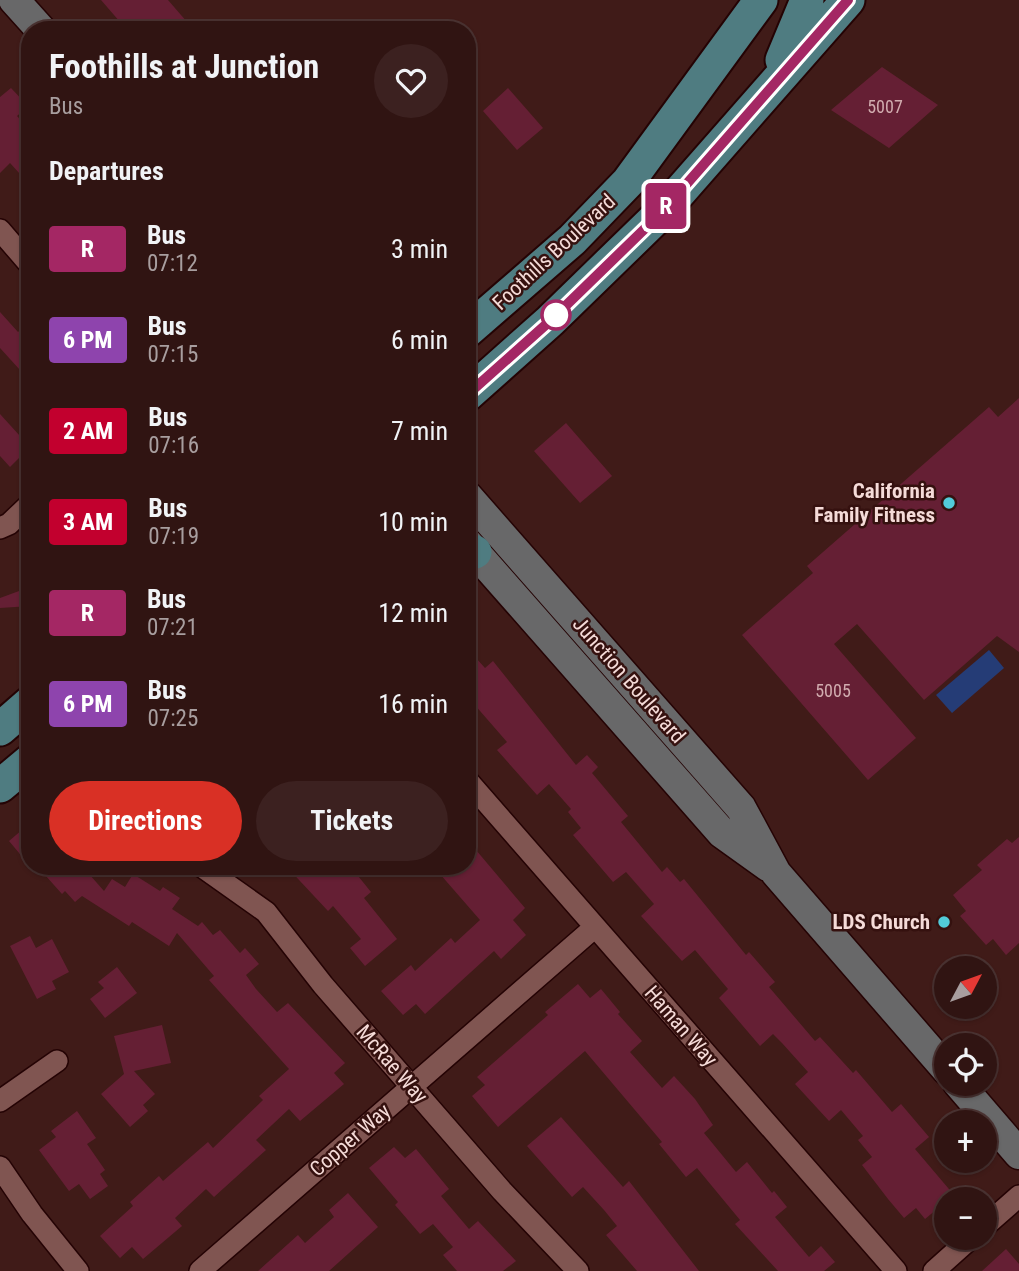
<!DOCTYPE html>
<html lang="en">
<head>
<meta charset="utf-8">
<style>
  :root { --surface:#301412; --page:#3c2120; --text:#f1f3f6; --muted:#a89e9f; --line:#4b3332; --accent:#d93025 }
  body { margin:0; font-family:"Roboto Condensed",sans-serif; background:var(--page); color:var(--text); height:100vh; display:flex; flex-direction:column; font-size:26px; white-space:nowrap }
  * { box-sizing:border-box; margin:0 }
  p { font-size:23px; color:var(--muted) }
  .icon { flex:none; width:38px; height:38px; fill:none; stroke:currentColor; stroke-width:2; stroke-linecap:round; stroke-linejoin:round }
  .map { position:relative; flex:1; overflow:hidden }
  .sheet { position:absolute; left:21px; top:21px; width:455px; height:854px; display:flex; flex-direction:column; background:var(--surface); border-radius:28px; box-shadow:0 2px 5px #0004,0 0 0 2px var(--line) }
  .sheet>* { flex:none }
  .badge { padding:0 14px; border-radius:5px; font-size:24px; line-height:46px }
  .needle { width:46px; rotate:49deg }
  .tools { position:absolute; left:934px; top:956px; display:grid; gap:14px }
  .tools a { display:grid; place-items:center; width:63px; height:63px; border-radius:50%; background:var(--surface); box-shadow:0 2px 5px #0004,0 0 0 2px var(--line); font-size:35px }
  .map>.badge { position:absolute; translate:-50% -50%; box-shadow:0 0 0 4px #fff }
  h2 { padding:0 28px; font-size:26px; line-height:63px }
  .round { display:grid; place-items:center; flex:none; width:74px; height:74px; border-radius:37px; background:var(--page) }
  .head { display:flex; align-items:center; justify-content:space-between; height:119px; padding:0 28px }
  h1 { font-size:33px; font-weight:700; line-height:52px }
  .action { display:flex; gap:14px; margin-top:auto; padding:14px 28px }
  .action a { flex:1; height:80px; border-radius:42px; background:var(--accent); color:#fff; font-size:28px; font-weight:700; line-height:80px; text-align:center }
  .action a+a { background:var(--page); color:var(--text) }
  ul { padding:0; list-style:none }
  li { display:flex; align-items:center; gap:21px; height:91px; padding:0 28px }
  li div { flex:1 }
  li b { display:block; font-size:26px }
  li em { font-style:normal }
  li .badge { min-width:77px; font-weight:700; text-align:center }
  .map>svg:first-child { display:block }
</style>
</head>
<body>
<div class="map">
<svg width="1019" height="1271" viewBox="0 0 1019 1271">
  <rect width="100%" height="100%" fill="#401b18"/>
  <!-- water -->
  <path fill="#253c76" d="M 989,650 L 1004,668 L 952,713 L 936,695 Z"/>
  <!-- building -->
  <path fill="#651f34" d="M 101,0 L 168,0 L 194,30 L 127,30 Z
    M 882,67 L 938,105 L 889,148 L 831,110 Z
    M 11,88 L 28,106 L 17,116 L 30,130 L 30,185 L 10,163 L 0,173 L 0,97 Z
    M 508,88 L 543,128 L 517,150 L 483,111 Z
    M 0,312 L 18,332 L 30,321 L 30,381 L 0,348 Z
    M 1019,398 L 1019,652 L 997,636 L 924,700 L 857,624 L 834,644 L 916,738 L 868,780 L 742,635 L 813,573 L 807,566 L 989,407 L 998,417 Z
    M 0,414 L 30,447 L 10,467 L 0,456 Z
    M 566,423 L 612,476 L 580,503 L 534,451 Z
    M 30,587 L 30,606 L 0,608 L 0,598 Z
    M 467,648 L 485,668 L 493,661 L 576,765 L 587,755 L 598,767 L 592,773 L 628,816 L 621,822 L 662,872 L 667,867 L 680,882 L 684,879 L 746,955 L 749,952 L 775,982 L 769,987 L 815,1041 L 820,1037 L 853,1073 L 856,1070 L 892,1112 L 901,1104 L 929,1137 L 915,1149 L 954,1195 L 925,1219 L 916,1208 L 904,1218 L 888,1199 L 862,1165 L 872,1157 L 858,1140 L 863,1136 L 841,1110 L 829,1121 L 795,1084 L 808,1072 L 782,1043 L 773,1034 L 760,1046 L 719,998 L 728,989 L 695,950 L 682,961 L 641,916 L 654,904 L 626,872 L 613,882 L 573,835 L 581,828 L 568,812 L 571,809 L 549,784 L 537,795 L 497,750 L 507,742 L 467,696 Z
    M 30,823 L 30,866 L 9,841 Z
    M 1019,837 L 1019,943 L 1006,955 L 993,939 L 986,945 L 960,916 L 966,911 L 953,895 L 982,870 L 977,865 L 1007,839 L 1012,843 Z
    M 476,850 L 525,908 L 513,920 L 526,935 L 501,959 L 494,951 L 425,1014 L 416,1004 L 403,1015 L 381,991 L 411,965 L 415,971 L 451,938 L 455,943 L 480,920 L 433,866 L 467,866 L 467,857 Z
    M 37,866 L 82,866 L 104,891 L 112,879 L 125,887 L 133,874 L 160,891 L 163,887 L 180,898 L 172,909 L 198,926 L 202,922 L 213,935 L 220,930 L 240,953 L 245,948 L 259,964 L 246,975 L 256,989 L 277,1012 L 288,1003 L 345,1063 L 334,1073 L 344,1084 L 300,1121 L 289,1109 L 256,1140 L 266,1150 L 214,1197 L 206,1189 L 175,1218 L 182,1226 L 143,1259 L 132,1247 L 120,1258 L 100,1236 L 133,1206 L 130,1202 L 159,1176 L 163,1181 L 208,1142 L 213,1148 L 263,1100 L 259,1096 L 289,1069 L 209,980 L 214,976 L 177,933 L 169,946 L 132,922 L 129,926 L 82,896 L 75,902 L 65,891 L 62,894 Z
    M 286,866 L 350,866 L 371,892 L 364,898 L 397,939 L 365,966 L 350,948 L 361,939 L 333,906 L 328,911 Z
    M 30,936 L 36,948 L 52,939 L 69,972 L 52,981 L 56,989 L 37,999 L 10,946 Z
    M 117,967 L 137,993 L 105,1018 L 90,999 L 104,988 L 98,982 Z
    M 578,984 L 590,998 L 601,989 L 620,1012 L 618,1014 L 642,1041 L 630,1052 L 662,1088 L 674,1076 L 695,1099 L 713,1125 L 704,1133 L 736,1172 L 747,1162 L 772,1193 L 774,1191 L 787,1207 L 775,1217 L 809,1257 L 821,1246 L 835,1262 L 824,1271 L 778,1271 L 735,1224 L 740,1220 L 697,1168 L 686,1177 L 659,1144 L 662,1142 L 585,1051 L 498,1127 L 472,1096 L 485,1085 L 477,1077 L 548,1015 L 545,1012 Z
    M 162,1025 L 171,1063 L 134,1071 L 155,1094 L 143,1105 L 148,1111 L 130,1127 L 101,1094 L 124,1074 L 114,1036 Z
    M 77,1111 L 96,1138 L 87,1144 L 105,1170 L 100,1174 L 108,1186 L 90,1199 L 79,1184 L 69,1191 L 39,1150 L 56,1137 L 51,1131 Z
    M 561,1117 L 623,1187 L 629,1181 L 699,1271 L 637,1271 L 606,1235 L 617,1226 L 604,1210 L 583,1187 L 572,1197 L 527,1146 Z
    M 394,1147 L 405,1158 L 416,1149 L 449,1189 L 441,1196 L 469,1229 L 478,1221 L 516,1261 L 503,1271 L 457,1271 L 443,1255 L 453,1247 L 433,1224 L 420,1234 L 395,1205 L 398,1202 L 369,1168 Z
    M 348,1193 L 378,1227 L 329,1271 L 258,1271 L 298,1235 L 305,1243 L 334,1217 L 329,1210 Z
    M 1006,1249 L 1019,1264 L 1019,1271 L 982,1271 Z"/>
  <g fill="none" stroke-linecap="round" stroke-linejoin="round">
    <defs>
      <path id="minor" d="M 0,230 L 30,265
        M 0,528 L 9,524 L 30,504
        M 467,780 L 896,1271
        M 201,866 L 266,912 L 323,985 L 502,1191 L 578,1271
        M 0,1101 L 57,1061
        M 0,1167 L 32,1214 L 78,1271
        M 985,1226 L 1019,1196
        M 200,1271 L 595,927
        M 934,1271 L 972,1237"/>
      <path id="secondary" d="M 14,0 L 41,30
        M 467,496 L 741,808 L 776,873 L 947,1070
        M 467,543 L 722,833 L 768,866
        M 958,1083 L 1019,1154"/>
      <path id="primary" d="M 782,60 L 807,0
        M 467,331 L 572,240 L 628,182 L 761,0
        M 467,395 L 550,321 L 662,212 L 848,0
        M 467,548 L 475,552
        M 0,729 L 30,703
        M 0,786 L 30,761"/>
    </defs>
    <!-- minor casing -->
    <use href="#minor" stroke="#240304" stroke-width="24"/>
    <!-- secondary casing -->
    <use href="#secondary" stroke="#240304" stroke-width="33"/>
    <!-- primary casing -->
    <use href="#primary" stroke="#240304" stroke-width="37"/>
    <!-- minor -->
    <use href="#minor" stroke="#805551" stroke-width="21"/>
    <!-- secondary -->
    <use href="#secondary" stroke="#686869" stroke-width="30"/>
    <!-- primary -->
    <use href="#primary" stroke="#4f7c81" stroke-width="33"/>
  </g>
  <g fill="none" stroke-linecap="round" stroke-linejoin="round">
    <defs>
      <path id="line" d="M 467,395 L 550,321 L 662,212 L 848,0"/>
    </defs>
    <!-- line casing -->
    <use href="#line" stroke="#fff" stroke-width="16"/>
    <!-- line -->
    <use href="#line" stroke="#a42764" stroke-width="10"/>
  </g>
  <!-- markers -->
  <circle fill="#fff" stroke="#a42764" stroke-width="3.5" cx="556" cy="315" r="14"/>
  <g fill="#52cbd9" stroke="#35110f" stroke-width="2.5">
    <circle cx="949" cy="503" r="7"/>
    <circle cx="944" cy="922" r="7"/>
  </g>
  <g text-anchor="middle" stroke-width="5" stroke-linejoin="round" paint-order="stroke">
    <!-- number labels -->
    <g font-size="18" fill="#d1acaf">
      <text x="885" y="113">5007</text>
      <text x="833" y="697">5005</text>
    </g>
    <!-- street labels -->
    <g font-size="21" fill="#f5dbd8" stroke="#35110f">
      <text transform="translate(554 252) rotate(-43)" y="7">Foothills Boulevard</text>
      <text transform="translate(629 680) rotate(49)" y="7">Junction Boulevard</text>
      <text transform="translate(681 1026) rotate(49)" y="7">Haman Way</text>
      <text transform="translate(392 1064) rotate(49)" y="7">McRae Way</text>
      <text transform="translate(350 1140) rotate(-41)" y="7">Copper Way</text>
    </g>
    <!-- poi labels -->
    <g font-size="21" font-weight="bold" fill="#f5dbd8" stroke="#35110f" text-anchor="end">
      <text x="935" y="498">California<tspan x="935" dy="24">Family Fitness</tspan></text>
      <text x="930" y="929">LDS Church</text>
    </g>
  </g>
</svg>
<div class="tools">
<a><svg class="needle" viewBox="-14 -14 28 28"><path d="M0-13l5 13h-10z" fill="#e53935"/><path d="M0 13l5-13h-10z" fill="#a89e9f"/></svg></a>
<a><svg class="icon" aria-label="locate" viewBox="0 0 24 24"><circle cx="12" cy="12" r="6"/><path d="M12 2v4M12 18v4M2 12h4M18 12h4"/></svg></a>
<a>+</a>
<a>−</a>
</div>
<b class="badge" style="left:666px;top:206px;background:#a42764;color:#fff">R</b>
<section class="sheet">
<div class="head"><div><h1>Foothills at Junction</h1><p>Bus</p></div><a class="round"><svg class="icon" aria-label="heart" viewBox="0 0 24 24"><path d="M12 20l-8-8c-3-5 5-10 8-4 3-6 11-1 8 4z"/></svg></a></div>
<h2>Departures</h2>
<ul>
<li><span class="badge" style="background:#a42764;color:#fff">R</span><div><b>Bus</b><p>07:12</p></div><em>3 min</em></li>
<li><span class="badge" style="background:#8e44ad;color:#fff">6 PM</span><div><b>Bus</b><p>07:15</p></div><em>6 min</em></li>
<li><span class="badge" style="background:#c2002e;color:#fff">2 AM</span><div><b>Bus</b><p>07:16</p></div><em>7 min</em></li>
<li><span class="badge" style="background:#c2002e;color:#fff">3 AM</span><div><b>Bus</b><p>07:19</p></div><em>10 min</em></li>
<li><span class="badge" style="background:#a42764;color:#fff">R</span><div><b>Bus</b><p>07:21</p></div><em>12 min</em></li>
<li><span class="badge" style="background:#8e44ad;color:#fff">6 PM</span><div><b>Bus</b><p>07:25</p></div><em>16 min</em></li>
</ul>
<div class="action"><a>Directions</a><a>Tickets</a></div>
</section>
</div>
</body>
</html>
